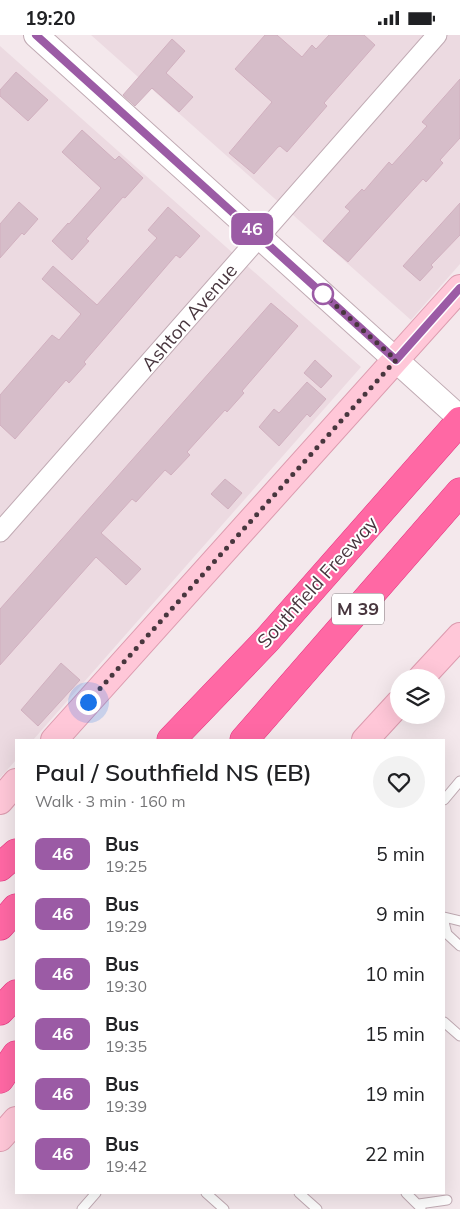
<!DOCTYPE html>
<html lang="en">
<head>
<meta charset="utf-8">
<style>
  :root { --surface:#fff; --page:#f2f2f2; --text:#202124; --muted:#757577 }
  body { margin:0; font-family:Mulish,sans-serif; background:var(--page); color:var(--text); height:100vh; display:flex; flex-direction:column; font-size:19px; white-space:nowrap }
  * { box-sizing:border-box; margin:0 }
  p { font-size:16px; color:var(--muted) }
  .icon { flex:none; width:28px; height:28px; fill:none; stroke:currentColor; stroke-width:2; stroke-linecap:round; stroke-linejoin:round }
  .map { position:relative; flex:1; overflow:hidden }
  .sheet { position:absolute; left:15px; top:704px; width:430px; height:455px; display:flex; flex-direction:column; background:var(--surface); border-radius:0px; box-shadow:0 5px 20px #0002 }
  .sheet>* { flex:none }
  .badge { padding:0 10px; border-radius:8px; font-size:18px; line-height:32px }
  .buttons { position:absolute; left:390px; top:634px; display:grid; gap:10px }
  .buttons a { display:grid; place-items:center; width:55px; height:55px; border-radius:50%; background:var(--surface); box-shadow:0 5px 20px #0002; font-size:25px }
  .you { position:absolute; width:25px; height:25px; margin:-12px; border:4px solid #fff; border-radius:50%; background:#1a73e8; box-shadow:0 0 0 8px #1a73e833 }
  .map>.badge { position:absolute; translate:-50% -50%; box-shadow:0 0 0 2px #fff }
  .round { display:grid; place-items:center; flex:none; width:52px; height:52px; border-radius:26px; background:var(--page) }
  .headline { display:flex; align-items:center; justify-content:space-between; height:85px; padding:0 20px }
  h1 { font-size:24px; font-weight:600; line-height:38px }
  ul { padding:0; list-style:none }
  li { display:flex; align-items:center; gap:15px; height:60px; padding:0 20px }
  li div { flex:1 }
  li b { display:block; font-size:19px }
  li em { font-style:normal }
  li .badge { min-width:55px; font-weight:700; text-align:center }
  .status { display:flex; justify-content:space-between; align-items:center; height:35px; padding:0 25px; background:var(--surface); direction:ltr }
  .status svg { height:14px; fill:currentColor }
  .map>svg:first-child { display:block }
</style>
</head>
<body>
<div class="status"><b>19:20</b><svg viewBox="0 0 49 12"><path d="M0 12V9h3v3zM5 12V6h3v6zM10 12V3h3v9zM15 12V0h3v12zM26 1h20v11H26zM47 4h2v5h-2z"/></svg></div>
<div class="map">
<svg width="460" height="1174" viewBox="0 0 460 1174">
  <rect width="100%" height="100%" fill="#f4e8ec"/>
  <!-- residential -->
  <path fill="#ecdae1" d="M 91,0 L 460,0 L 460,229 L 411,285 Z
    M 0,11 L 361,332 L 33,705 L 16,705 L 16,725 L 0,743 Z"/>
  <!-- building -->
  <path fill="#d6bdc9" stroke="#d1b0bf" d="M 265,0 L 277,0 L 302,22 L 312,10 L 316,14 L 329,0 L 364,0 L 375,10 L 324,68 L 327,71 L 287,117 L 280,111 L 278,112 L 254,139 L 229,118 L 272,67 L 235,34 Z
    M 172,4 L 185,16 L 166,38 L 193,62 L 179,77 L 152,53 L 135,71 L 123,60 Z
    M 16,37 L 48,65 L 28,86 L 0,61 L 0,55 Z
    M 460,44 L 460,103 L 440,125 L 443,128 L 426,147 L 423,144 L 348,227 L 323,206 L 350,176 L 345,172 L 362,154 L 364,156 L 389,127 L 392,130 L 427,91 L 422,87 Z
    M 82,95 L 115,125 L 119,121 L 143,143 L 125,163 L 123,162 L 86,204 L 89,206 L 72,225 L 52,206 L 68,188 L 69,189 L 101,153 L 62,117 Z
    M 19,167 L 38,184 L 24,200 L 22,198 L 0,223 L 0,189 Z
    M 460,168 L 460,200 L 431,230 L 433,232 L 420,246 L 403,231 Z
    M 168,172 L 200,201 L 180,223 L 176,220 L 84,327 L 86,329 L 69,348 L 66,345 L 15,404 L 0,390 L 0,360 L 52,300 L 59,305 L 81,279 L 42,244 L 53,231 L 97,270 L 157,203 L 148,195 Z
    M 271,268 L 298,291 L 242,356 L 244,358 L 227,377 L 225,375 L 187,417 L 190,420 L 171,440 L 165,435 L 136,467 L 132,464 L 101,498 L 141,534 L 126,550 L 96,522 L 0,630 L 0,574 Z
    M 315,325 L 332,341 L 321,353 L 304,338 Z
    M 307,347 L 326,364 L 310,382 L 307,379 L 279,411 L 259,392 L 274,374 L 279,378 Z
    M 225,444 L 242,458 L 228,474 L 211,459 Z
    M 61,628 L 80,645 L 38,691 L 21,675 Z"/>
  <g fill="none" stroke-linecap="round" stroke-linejoin="round">
    <defs>
      <path id="service" d="M 444,765 L 460,746
        M 444,882 L 460,886
        M 444,887 L 447,899 L 460,911
        M 444,987 L 460,1001
        M 206,1158 L 224,1174
        M 299,1158 L 317,1174
        M 406,1158 L 421,1173
        M 419,1169 L 447,1165
        M 82,1174 L 96,1158"/>
      <path id="minor" d="M 0,497 L 437,0"/>
      <path id="tertiary" d="M 36,0 L 460,383"/>
      <path id="secondary" d="M 422,642 L 460,601
        M 54,705 L 460,253
        M 365,705 L 399,668
        M 0,766 L 16,747
        M 0,1103 L 16,1085"/>
      <path id="motorway" d="M 171,705 L 267,605 L 460,386
        M 244,705 L 460,457
        M 0,832 L 16,818
        M 0,891 L 16,873
        M 0,976 L 16,959
        M 0,1044 L 16,1020"/>
    </defs>
    <!-- service casing -->
    <use href="#service" stroke="#c0aab3" stroke-width="11"/>
    <!-- minor casing -->
    <use href="#minor" stroke="#c0aab3" stroke-width="21"/>
    <!-- tertiary casing -->
    <use href="#tertiary" stroke="#c0aab3" stroke-width="26"/>
    <!-- secondary casing -->
    <use href="#secondary" stroke="#dc9baf" stroke-width="28"/>
    <!-- motorway casing -->
    <use href="#motorway" stroke="#e2347f" stroke-width="29"/>
    <!-- service -->
    <use href="#service" stroke="#fff" stroke-width="9"/>
    <!-- minor -->
    <use href="#minor" stroke="#fff" stroke-width="19"/>
    <!-- tertiary -->
    <use href="#tertiary" stroke="#fff" stroke-width="24"/>
    <!-- secondary -->
    <use href="#secondary" stroke="#ffc7d8" stroke-width="26"/>
    <!-- motorway -->
    <use href="#motorway" stroke="#ff68a4" stroke-width="28"/>
  </g>
  <g fill="none" stroke-linecap="round" stroke-linejoin="round">
    <defs>
      <path id="line" d="M 36,0 L 396,325 L 460,253"/>
    </defs>
    <!-- line casing -->
    <use href="#line" stroke="#fff" stroke-width="11"/>
    <!-- line -->
    <use href="#line" stroke="#9b5ba5" stroke-width="8"/>
    <!-- walk -->
    <path stroke="#48363e" stroke-width="5" stroke-dasharray="0 9" d="M 88,667 L 396,325 L 323,259"/>
  </g>
  <!-- markers -->
  <circle fill="#fff" stroke="#9b5ba5" stroke-width="2.5" cx="323" cy="259" r="10"/>
  <g text-anchor="middle" stroke-width="4" stroke-linejoin="round" paint-order="stroke">
    <!-- shield labels -->
    <rect fill="#fff" stroke="#7f7278" stroke-width="1" x="332" y="558.5" width="52" height="31" rx="4"/>
    <g font-size="18" font-weight="bold" fill="#48363e">
      <text x="358" y="580">M 39</text>
    </g>
    <!-- street labels -->
    <g font-size="19" fill="#48363e" stroke="#fff">
      <text transform="translate(189 282) rotate(-49)" y="7">Ashton Avenue</text>
      <text transform="translate(317 547) rotate(-48)" y="7">Southfield Freeway</text>
    </g>
  </g>
</svg>
<div class="buttons">
<a><svg class="icon" aria-label="layers" viewBox="0 0 24 24"><path d="M12 4l9 5-9 5-9-5zM3 14l9 5 9-5"/></svg></a>
</div>
<div class="you" style="left:88px;top:667px"></div>
<b class="badge" style="left:252px;top:194px;background:#9b5ba5;color:#fff">46</b>
<section class="sheet">
<div class="headline"><div><h1>Paul / Southfield NS (EB)</h1><p>Walk · 3 min · 160 m</p></div><a class="round"><svg class="icon" aria-label="heart" viewBox="0 0 24 24"><path d="M12 20l-8-8c-3-5 5-10 8-4 3-6 11-1 8 4z"/></svg></a></div>
<ul>
<li><span class="badge" style="background:#9b5ba5;color:#fff">46</span><div><b>Bus</b><p>19:25</p></div><em>5 min</em></li>
<li><span class="badge" style="background:#9b5ba5;color:#fff">46</span><div><b>Bus</b><p>19:29</p></div><em>9 min</em></li>
<li><span class="badge" style="background:#9b5ba5;color:#fff">46</span><div><b>Bus</b><p>19:30</p></div><em>10 min</em></li>
<li><span class="badge" style="background:#9b5ba5;color:#fff">46</span><div><b>Bus</b><p>19:35</p></div><em>15 min</em></li>
<li><span class="badge" style="background:#9b5ba5;color:#fff">46</span><div><b>Bus</b><p>19:39</p></div><em>19 min</em></li>
<li><span class="badge" style="background:#9b5ba5;color:#fff">46</span><div><b>Bus</b><p>19:42</p></div><em>22 min</em></li>
</ul>
</section>
</div>
</body>
</html>
